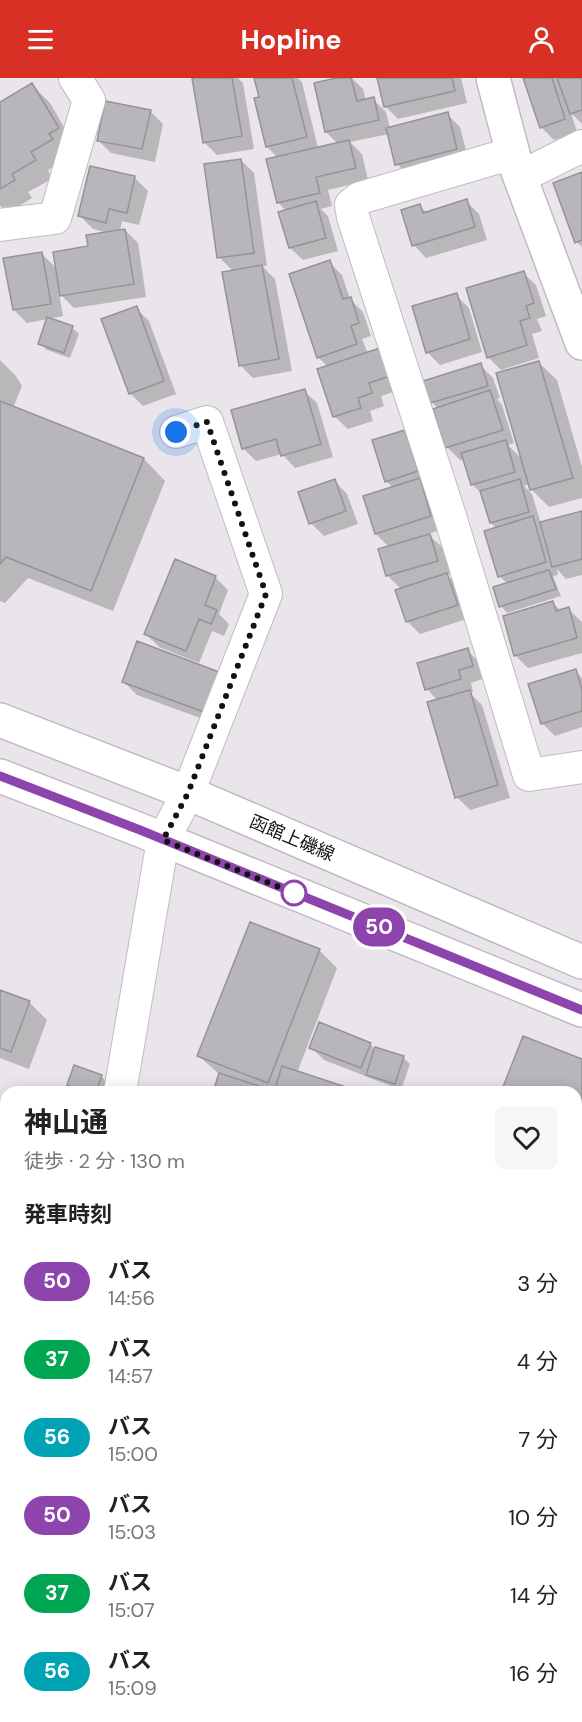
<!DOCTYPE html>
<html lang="ja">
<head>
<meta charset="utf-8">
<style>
  :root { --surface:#fff; --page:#f6f6f6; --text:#222; --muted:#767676; --accent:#d93025 }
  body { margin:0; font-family:"DM Sans","Noto Sans JP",sans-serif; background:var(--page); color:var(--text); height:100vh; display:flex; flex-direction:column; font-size:22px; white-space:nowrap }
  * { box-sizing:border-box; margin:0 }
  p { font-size:20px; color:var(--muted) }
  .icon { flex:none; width:33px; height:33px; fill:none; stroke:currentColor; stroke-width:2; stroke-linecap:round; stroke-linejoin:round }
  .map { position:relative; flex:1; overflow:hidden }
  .panel { position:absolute; left:0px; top:1008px; width:582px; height:636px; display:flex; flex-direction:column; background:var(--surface); border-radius:18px 18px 0 0; box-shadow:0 3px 15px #0003 }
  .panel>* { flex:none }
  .badge { padding:0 12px; border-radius:20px; font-size:21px; line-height:39px }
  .you { position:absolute; width:30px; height:30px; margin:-15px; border:4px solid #fff; border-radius:50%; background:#1a73e8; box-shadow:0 0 0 9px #1a73e833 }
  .map>.badge { position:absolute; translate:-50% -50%; box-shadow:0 0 0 3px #fff }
  h2 { padding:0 24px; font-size:22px; line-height:54px }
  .round { display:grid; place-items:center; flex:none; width:63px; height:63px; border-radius:9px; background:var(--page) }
  .summary { display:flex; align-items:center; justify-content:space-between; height:102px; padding:0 24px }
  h1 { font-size:28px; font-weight:700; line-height:45px }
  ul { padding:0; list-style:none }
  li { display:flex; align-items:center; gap:18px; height:78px; padding:0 24px }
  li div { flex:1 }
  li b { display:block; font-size:22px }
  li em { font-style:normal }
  li .badge { min-width:66px; font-weight:700; text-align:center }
  header { display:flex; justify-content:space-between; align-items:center; height:78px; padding:0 24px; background:var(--accent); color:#fff; font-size:27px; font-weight:700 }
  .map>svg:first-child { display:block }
</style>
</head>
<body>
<header><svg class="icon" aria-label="menu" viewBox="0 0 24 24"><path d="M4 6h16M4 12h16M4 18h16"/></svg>Hopline<svg class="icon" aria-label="person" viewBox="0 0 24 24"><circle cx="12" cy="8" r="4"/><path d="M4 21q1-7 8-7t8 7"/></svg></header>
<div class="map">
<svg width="582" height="1644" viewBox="0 0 582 1644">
  <rect width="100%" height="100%" fill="#e9e5ea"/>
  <!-- shadow -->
  <path fill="#0003" d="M 193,0 L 238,0 L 243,5 L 254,71 L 217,77 L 204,64 Z
    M 256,0 L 298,0 L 302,4 L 318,70 L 338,66 L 326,54 L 343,0 L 352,0 L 363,11 L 366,23 L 373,21 L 386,34 L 390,50 L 447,36 L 460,49 L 469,84 L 410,99 L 397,86 L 389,56 L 350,64 L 362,76 L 368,102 L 328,112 L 332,128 L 321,131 L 328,138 L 338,173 L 303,182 L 290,170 L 286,133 L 278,124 L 278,80 L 267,69 Z
    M 379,0 L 461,0 L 467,25 L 398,41 L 385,28 Z
    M 525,0 L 556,0 L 561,5 L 559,0 L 582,0 L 582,46 L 571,35 L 577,54 L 554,62 L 541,49 Z
    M 32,7 L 50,25 L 75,68 L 70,79 L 48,92 L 52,101 L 28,114 L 32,120 L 11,133 L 6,128 L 3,130 L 0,127 L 0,26 Z
    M 150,33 L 163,46 L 155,84 L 111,75 L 98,62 Z
    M 241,82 L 254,95 L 267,188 L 262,188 L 275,201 L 292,293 L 253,300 L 240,287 L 233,193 L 219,179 Z
    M 582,96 L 582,169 L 577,164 Z
    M 135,100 L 148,113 L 139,147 L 122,143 L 120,153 L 125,152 L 138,165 L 146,219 L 74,230 L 59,215 L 63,238 L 27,245 L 14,232 L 41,175 L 57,191 L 108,155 L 93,151 L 80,138 Z
    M 466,123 L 479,136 L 487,162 L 426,180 L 414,167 L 420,128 L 427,135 Z
    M 329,184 L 342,197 L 350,221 L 363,234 L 371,258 L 362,261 L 368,276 L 402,311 L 381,318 L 384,328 L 370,333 L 373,343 L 348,351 L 335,339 L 319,292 L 328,289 L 318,279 Z
    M 523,195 L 536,207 L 546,238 L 537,241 L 542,253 L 532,256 L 539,280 L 501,292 L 488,279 Z
    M 456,217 L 469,230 L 482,274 L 440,287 L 427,274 Z
    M 136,230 L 149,243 L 176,316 L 143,328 L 130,315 Z
    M 72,250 L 79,256 L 70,280 L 47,272 L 40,265 Z
    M 0,282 L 16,298 L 22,308 L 13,330 L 144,381 L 165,403 L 113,533 L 28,500 L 5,525 L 0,523 Z
    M 539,285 L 557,302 L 582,389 L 582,420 L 549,429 L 531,411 L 530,406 L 524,408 L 532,416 L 541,446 L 582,435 L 582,497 L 566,501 L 557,491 L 558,497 L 553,498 L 561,518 L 507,535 L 501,528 L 508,506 L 499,498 L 497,451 L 491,445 L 483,417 L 472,406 L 465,381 L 460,382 L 447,369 L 438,331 L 432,324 L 480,287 L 493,300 L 500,320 L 497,321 L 502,327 L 514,365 L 508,367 L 522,381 Z
    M 304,313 L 317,325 L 333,379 L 295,390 L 282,376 L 256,383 L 243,370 Z
    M 404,354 L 417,367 L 443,451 L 428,456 L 443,470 L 450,496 L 447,497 L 460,510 L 470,540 L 420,556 L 407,543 L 402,512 L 387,497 L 389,469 L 376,456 L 393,410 L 386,403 Z
    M 335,403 L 347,416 L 358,446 L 324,458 L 311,445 Z
    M 215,499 L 228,512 L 219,536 L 229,546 L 224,558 L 212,553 L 199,585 L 159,569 L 146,556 Z
    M 553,525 L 561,533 L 568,531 L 582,544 L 582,575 L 528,590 L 515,577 Z
    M 467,572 L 480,585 L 485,600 L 471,605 L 473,614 L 470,615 L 482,627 L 510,720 L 470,732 L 457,719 L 438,623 L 427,611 Z
    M 575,593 L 582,600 L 582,649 L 555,658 L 542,645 Z
    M 218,595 L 217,646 L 137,617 L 124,604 Z
    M 319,872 L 337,890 L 297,995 L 346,1010 L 350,1014 L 214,1014 L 220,997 L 199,978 Z
    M 0,913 L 29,924 L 47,942 L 29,991 L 0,980 Z
    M 370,966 L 376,972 L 404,980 L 410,986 L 401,1012 L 324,982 L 311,969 Z
    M 582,983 L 582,1062 L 577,1059 L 576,1061 L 576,1014 L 502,1014 Z
    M 101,998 L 108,1005 L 104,1014 L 78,1014 L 68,1007 Z
    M 0,1364 L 6,1365 L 6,1413 L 0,1413 Z
    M 0,1454 L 6,1456 L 6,1505 L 0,1504 Z
    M 0,1512 L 6,1513 L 6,1549 L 0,1548 Z
    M 0,1555 L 6,1557 L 6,1590 L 0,1589 Z"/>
  <!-- building -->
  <path fill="#b9b6bb" stroke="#959397" stroke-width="1.5" d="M 192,0 L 232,0 L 242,58 L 203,65 Z
    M 254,0 L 292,0 L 307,59 L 266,69 L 254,20 L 259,19 Z
    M 336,0 L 351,0 L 357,23 L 374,19 L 379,42 L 325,54 L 314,5 Z
    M 377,0 L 452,0 L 455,13 L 384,29 Z
    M 523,0 L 552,0 L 565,41 L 540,50 Z
    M 557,0 L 582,0 L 582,32 L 570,36 Z
    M 32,5 L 59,50 L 49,56 L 53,61 L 31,74 L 36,82 L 12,96 L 15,102 L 0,111 L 0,24 Z
    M 105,23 L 151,32 L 142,71 L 97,63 Z
    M 448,34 L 457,71 L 395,87 L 386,50 Z
    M 349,62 L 356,90 L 316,99 L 320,115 L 277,125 L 266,81 Z
    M 241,81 L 254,175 L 217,180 L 204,86 Z
    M 90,88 L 135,98 L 127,135 L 109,131 L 106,145 L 78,138 Z
    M 582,94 L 582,162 L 575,165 L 553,105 Z
    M 467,121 L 475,149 L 412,168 L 401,132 L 420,126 L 423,135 Z
    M 316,123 L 326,160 L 289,170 L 278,134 Z
    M 125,151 L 134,206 L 60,218 L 53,174 L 88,168 L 86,157 Z
    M 42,174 L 51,226 L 13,232 L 3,180 Z
    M 330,182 L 343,221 L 351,219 L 359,245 L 351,248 L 357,266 L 317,280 L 289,196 Z
    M 262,187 L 279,281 L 239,288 L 222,194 Z
    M 524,193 L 534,225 L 526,228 L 530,240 L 520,243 L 527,267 L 487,280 L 466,210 Z
    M 457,215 L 470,261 L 426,275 L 412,228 Z
    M 137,228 L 164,303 L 129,316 L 101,241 Z
    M 47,239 L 73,248 L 64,275 L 38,266 Z
    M 380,270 L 390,298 L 369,305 L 372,315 L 358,320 L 361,330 L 333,339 L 317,291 Z
    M 539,283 L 573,400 L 530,412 L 496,295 Z
    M 481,285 L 488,308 L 430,325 L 423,303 Z
    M 305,311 L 321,366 L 281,378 L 276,361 L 242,371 L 231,332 Z
    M 490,312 L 503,352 L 445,370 L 433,331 Z
    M 0,323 L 144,380 L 91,513 L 6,479 L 0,486 Z
    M 405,352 L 418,393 L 385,404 L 372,362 Z
    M 506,362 L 515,394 L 471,407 L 461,375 Z
    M 420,400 L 431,438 L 375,456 L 363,418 Z
    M 335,401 L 346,433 L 309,446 L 298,414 Z
    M 520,401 L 529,434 L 490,445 L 480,413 Z
    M 582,433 L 582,481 L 552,489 L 540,444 Z
    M 533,438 L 546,484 L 498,499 L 484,453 Z
    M 430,456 L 438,483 L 386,498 L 378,471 Z
    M 175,481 L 216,498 L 205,527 L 217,532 L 211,546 L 199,541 L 186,573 L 144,556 Z
    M 549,492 L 556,511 L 499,529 L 493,509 Z
    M 447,495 L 458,527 L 406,544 L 395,512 Z
    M 553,523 L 556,533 L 569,529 L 577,560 L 514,578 L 503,538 Z
    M 137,563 L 219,594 L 204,634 L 122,604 Z
    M 468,570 L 473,588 L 459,592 L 461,601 L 425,612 L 417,585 Z
    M 576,591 L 582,612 L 582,633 L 541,646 L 528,606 Z
    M 470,612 L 498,707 L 455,720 L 427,624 Z
    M 250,844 L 320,871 L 268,1005 L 197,978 Z
    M 0,912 L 30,923 L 11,974 L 0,970 Z
    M 319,944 L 371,965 L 361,990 L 309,970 Z
    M 523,958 L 582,981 L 582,1052 L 576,1050 L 576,1014 L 501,1014 Z
    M 375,969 L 404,978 L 395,1006 L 366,997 Z
    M 74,987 L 102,997 L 96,1014 L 87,1014 L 67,1007 Z
    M 282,988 L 346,1009 L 345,1014 L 274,1014 Z
    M 219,995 L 268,1011 L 268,1014 L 213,1014 Z
    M 0,1363 L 6,1364 L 6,1403 L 0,1402 Z
    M 0,1453 L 6,1454 L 0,1488 Z
    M 0,1510 L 6,1512 L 4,1544 L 0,1544 Z
    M 0,1554 L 6,1555 L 1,1580 L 0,1580 Z
    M 113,1638 L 130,1638 L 157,1644 L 111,1644 Z"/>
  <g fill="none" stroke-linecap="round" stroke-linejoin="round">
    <defs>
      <path id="street" d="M 513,75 L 360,120 L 351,127 L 353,139 L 449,435 L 529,697 L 582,689
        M 520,99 L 582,68
        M 0,147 L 55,140 L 89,22 L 75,0
        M 120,1014 L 163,762 L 188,715 L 266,516 L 207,344 L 176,354
        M 8,1644 L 9,1638"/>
      <path id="secondary" d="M 493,0 L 517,91 L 582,265
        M 576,1228 L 582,1213
        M 417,1644 L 420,1638"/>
      <path id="primary" d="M 0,642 L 188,715 L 582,884
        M 0,698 L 140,752 L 582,932"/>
    </defs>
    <!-- street casing -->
    <use href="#street" stroke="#bfbcc1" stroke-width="34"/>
    <!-- secondary casing -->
    <use href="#secondary" stroke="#bfbcc1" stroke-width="36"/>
    <!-- primary casing -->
    <use href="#primary" stroke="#bfbcc1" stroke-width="36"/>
    <!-- street -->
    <use href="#street" stroke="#fff" stroke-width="32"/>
    <!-- secondary -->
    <use href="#secondary" stroke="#fff" stroke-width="33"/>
    <!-- primary -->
    <use href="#primary" stroke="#fff" stroke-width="33"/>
  </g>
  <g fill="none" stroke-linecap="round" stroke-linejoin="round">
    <defs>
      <path id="line" d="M 0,698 L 140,752 L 582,932"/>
    </defs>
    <!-- line casing -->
    <use href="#line" stroke="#fff" stroke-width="14"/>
    <!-- line -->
    <use href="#line" stroke="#8e44ad" stroke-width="9"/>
    <!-- walk -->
    <path stroke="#121113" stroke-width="6" stroke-dasharray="0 10.8" d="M 176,354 L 207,344 L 266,516 L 188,715 L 163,762 L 294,815"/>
  </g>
  <!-- markers -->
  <circle fill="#fff" stroke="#8e44ad" stroke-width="3" cx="294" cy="815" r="12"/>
  <g text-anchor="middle" stroke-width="4.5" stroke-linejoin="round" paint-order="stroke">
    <!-- street labels -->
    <g font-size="18" fill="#121113" stroke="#fff">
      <text transform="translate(292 760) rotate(23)" y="6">函館上磯線</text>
    </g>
  </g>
</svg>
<div class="you" style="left:176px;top:354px"></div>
<b class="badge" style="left:379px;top:849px;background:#8e44ad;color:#fff">50</b>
<section class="panel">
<div class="summary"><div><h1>神山通</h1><p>徒歩 · 2 分 · 130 m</p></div><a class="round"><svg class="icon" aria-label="heart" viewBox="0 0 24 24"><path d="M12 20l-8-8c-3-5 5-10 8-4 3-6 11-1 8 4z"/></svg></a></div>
<h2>発車時刻</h2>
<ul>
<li><span class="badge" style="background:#8e44ad;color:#fff">50</span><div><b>バス</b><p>14:56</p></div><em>3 分</em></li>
<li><span class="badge" style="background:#00a651;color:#fff">37</span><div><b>バス</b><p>14:57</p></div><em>4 分</em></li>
<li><span class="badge" style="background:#00a3b4;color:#fff">56</span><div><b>バス</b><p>15:00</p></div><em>7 分</em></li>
<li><span class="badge" style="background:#8e44ad;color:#fff">50</span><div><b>バス</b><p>15:03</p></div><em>10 分</em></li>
<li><span class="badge" style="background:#00a651;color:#fff">37</span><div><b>バス</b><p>15:07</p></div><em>14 分</em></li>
<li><span class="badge" style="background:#00a3b4;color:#fff">56</span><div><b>バス</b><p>15:09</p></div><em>16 分</em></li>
</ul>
</section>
</div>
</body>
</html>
